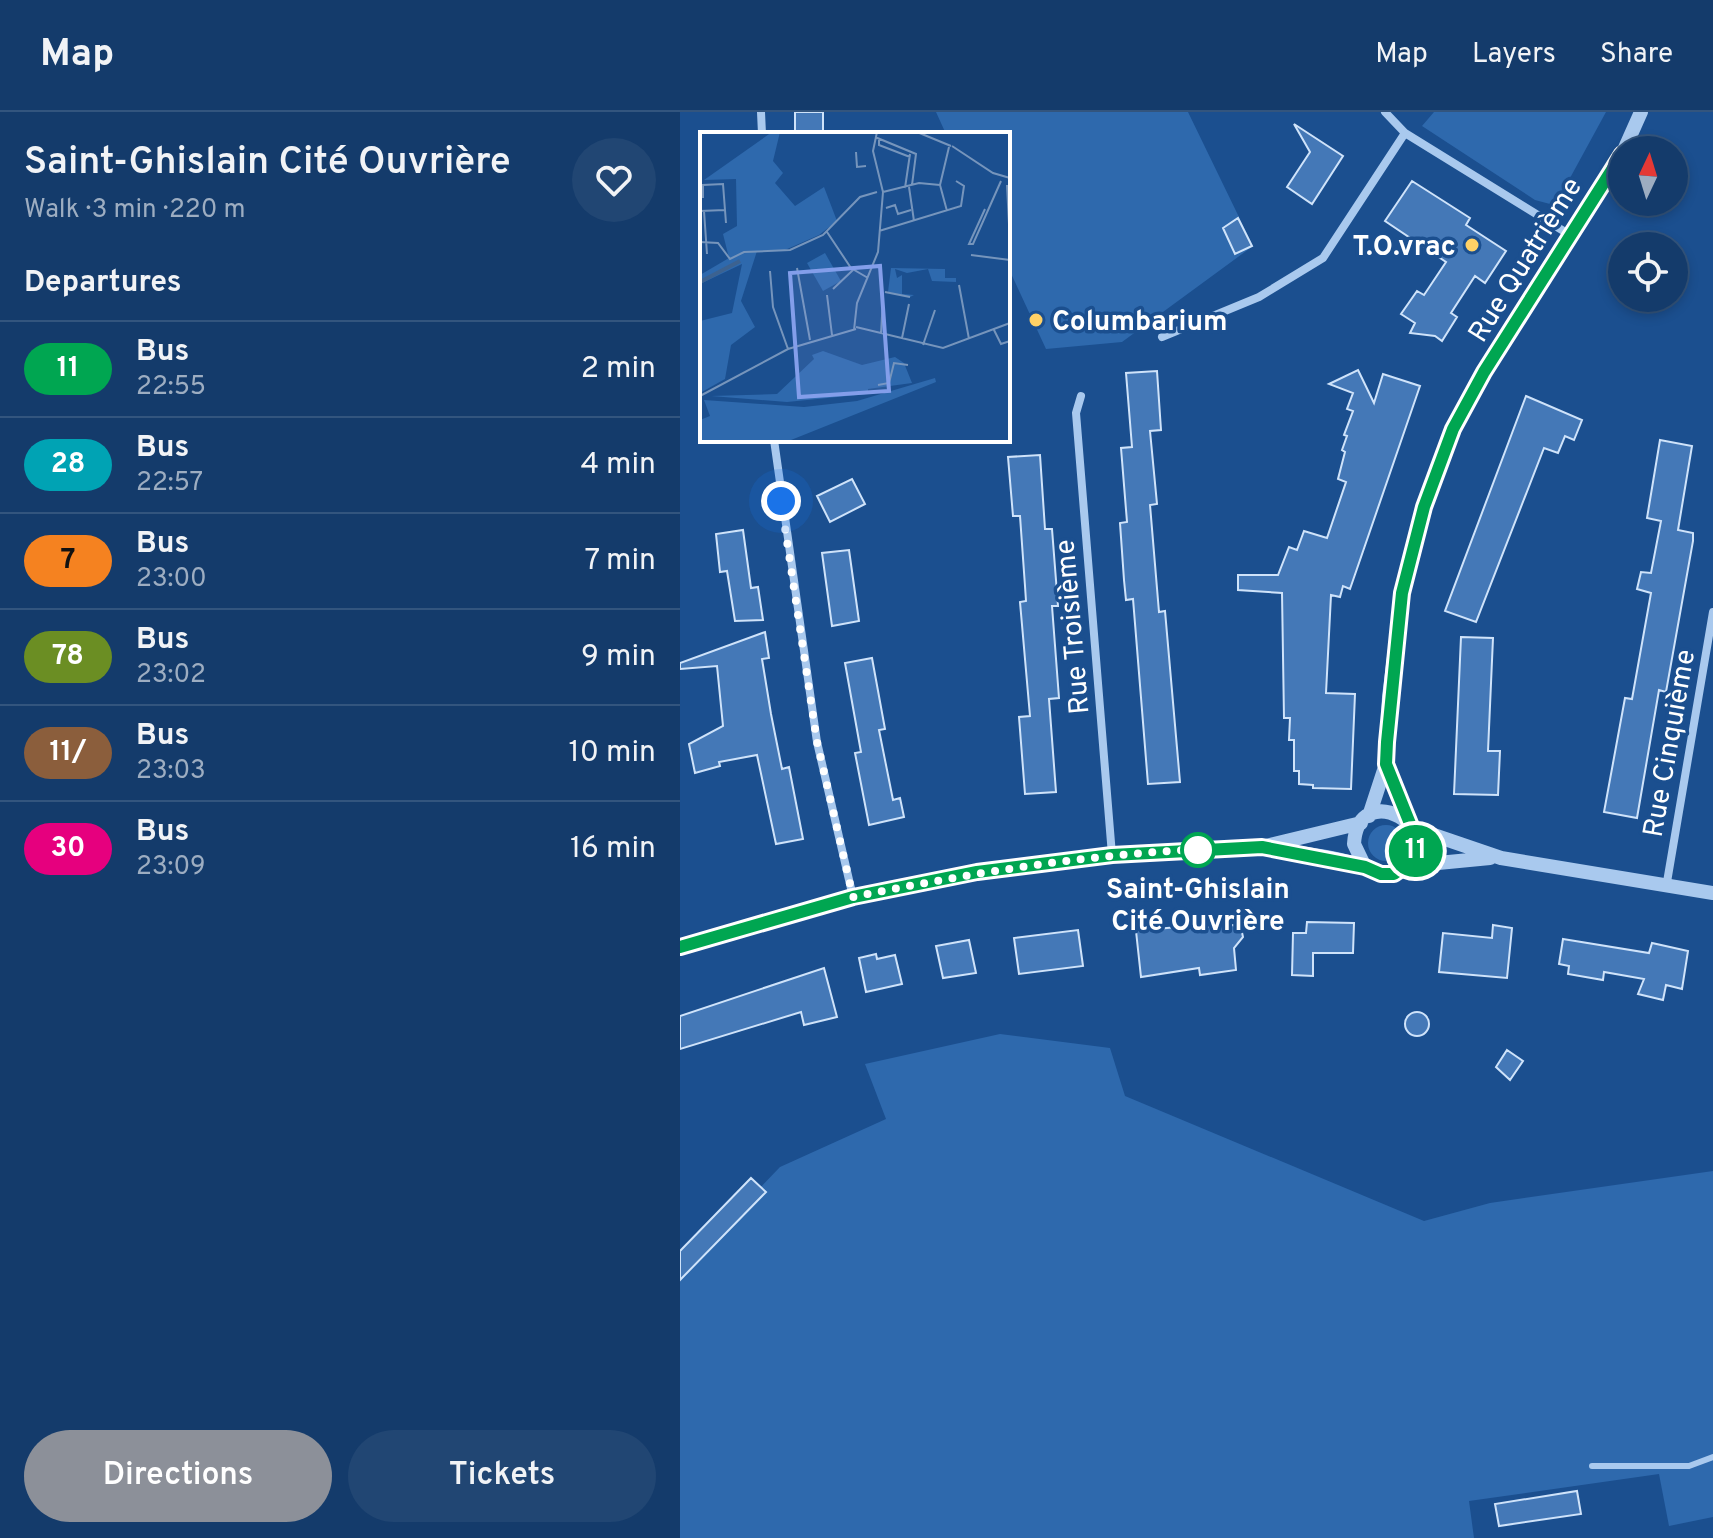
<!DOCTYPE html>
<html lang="en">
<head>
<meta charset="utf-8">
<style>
  :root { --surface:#143b6b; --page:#214673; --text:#f1f3f6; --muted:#9dadc1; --line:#33557e; --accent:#8c9099 }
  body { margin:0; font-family:Overpass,sans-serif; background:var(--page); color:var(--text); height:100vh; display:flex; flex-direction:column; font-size:30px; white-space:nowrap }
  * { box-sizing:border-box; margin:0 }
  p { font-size:26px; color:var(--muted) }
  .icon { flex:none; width:44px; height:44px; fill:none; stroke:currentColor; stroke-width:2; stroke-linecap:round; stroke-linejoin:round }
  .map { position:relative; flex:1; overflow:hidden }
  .drawer { display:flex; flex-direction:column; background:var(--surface); width:680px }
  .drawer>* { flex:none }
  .badge { padding:0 16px; border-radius:26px; font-size:28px; line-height:52px }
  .needle { width:52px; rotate:4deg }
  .controls { position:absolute; left:928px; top:24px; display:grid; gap:16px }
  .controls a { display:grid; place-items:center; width:80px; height:80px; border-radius:50%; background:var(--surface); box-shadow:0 4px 12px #0003,0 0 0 2px var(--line); font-size:40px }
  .you { position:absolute; width:40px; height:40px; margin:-20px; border:6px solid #fff; border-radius:50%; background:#1a73e8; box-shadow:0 0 0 12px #1a73e833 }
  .map>.badge { position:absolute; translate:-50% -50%; box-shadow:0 0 0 4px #fff }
  h2 { padding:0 24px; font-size:30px; line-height:72px }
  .round { display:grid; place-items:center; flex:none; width:84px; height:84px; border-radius:42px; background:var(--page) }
  .overview { display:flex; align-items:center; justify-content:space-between; height:136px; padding:0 24px }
  h1 { font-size:38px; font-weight:600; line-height:60px }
  .action { display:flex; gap:16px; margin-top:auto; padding:16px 24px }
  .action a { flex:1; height:92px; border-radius:48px; background:var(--accent); color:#fff; font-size:32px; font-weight:600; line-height:92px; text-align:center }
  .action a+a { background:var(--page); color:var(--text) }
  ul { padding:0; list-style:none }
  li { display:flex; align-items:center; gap:24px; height:96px; padding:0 24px; border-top:2px solid var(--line) }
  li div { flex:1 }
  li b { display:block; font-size:30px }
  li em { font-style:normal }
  li .badge { min-width:88px; font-weight:700; text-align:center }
  header { display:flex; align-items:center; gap:48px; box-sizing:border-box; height:112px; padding:0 40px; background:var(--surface); border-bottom:2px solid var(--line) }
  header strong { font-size:38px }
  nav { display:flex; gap:44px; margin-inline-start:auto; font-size:28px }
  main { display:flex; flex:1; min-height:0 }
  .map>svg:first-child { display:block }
</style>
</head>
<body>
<header>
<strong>Map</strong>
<nav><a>Map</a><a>Layers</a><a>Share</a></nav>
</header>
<main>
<section class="drawer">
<div class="overview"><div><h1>Saint-Ghislain Cité Ouvrière</h1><p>Walk · 3 min · 220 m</p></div><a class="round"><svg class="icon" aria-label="heart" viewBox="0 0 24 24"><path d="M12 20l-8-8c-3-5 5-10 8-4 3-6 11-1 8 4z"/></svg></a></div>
<h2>Departures</h2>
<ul>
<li><span class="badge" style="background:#00a651;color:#fff">11</span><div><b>Bus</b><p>22:55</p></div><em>2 min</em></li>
<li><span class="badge" style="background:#00a3b4;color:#fff">28</span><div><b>Bus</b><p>22:57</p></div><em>4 min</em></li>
<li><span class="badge" style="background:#f58220;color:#111">7</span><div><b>Bus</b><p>23:00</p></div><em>7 min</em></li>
<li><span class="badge" style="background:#6b8e23;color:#fff">78</span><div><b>Bus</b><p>23:02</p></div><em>9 min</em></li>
<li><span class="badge" style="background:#8b5e3c;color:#fff">11/</span><div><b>Bus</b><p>23:03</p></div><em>10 min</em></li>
<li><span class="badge" style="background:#e6007e;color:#fff">30</span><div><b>Bus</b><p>23:09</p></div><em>16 min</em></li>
</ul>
<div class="action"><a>Directions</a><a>Tickets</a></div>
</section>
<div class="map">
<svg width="1033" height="1426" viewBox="0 0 1033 1426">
  <rect width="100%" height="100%" fill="#1b4f8f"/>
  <!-- green -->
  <path fill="#2e69ad" d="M 256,0 L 508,0 L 573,134 L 442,230 L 366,237 L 328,155 L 328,22 L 266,22 Z
    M 754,0 L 926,0 L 884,77 L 870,92 L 855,88 L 742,14 Z
    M688 731a18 18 0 1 1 36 0a18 18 0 1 1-36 0Z
    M 320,922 L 430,936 L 445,984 L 744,1109 L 810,1091 L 1033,1059 L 1033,1405 L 989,1414 L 979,1362 L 789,1389 L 794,1426 L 0,1426 L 0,1159 L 100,1055 L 206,1007 L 185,952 Z"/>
  <!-- building -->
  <path fill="#4478b7" stroke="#cfe3fa" stroke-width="2" d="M 115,0 L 143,0 L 143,22 L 115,22 Z
    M 614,12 L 663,44 L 632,92 L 607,75 L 630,40 Z
    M 732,69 L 790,106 L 786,113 L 826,139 L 805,171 L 795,164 L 771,201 L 777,205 L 762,229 L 755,224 L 730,221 L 735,211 L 721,202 L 737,179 L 744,183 L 766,150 L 705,109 Z
    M 558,106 L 572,134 L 555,142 L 543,116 Z
    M 678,258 L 694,291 L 703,262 L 740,274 L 670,477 L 663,474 L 660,485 L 651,483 L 646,581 L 675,582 L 671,677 L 633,676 L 633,673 L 619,672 L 619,659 L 614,659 L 614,628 L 609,628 L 610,606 L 604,606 L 602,481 L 558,478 L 558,463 L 598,463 L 609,435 L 617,438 L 624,419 L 647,426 L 666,370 L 658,367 L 665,340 L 662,338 L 667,324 L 664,323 L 673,299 L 667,297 L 673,281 L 649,272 Z
    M 477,259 L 481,318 L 470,319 L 477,392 L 470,393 L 479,500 L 485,499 L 500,670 L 468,672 L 453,487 L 446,488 L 444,468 L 440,411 L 447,410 L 441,336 L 452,335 L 446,261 Z
    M 846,284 L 902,308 L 894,328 L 885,324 L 878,341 L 864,336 L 796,510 L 765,499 Z
    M 980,328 L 1012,334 L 998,418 L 1013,421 L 1013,429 L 986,580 L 979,578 L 957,706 L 924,700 L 945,586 L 952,587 L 971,481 L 957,477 L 961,460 L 971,461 L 981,409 L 967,406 Z
    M 360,343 L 365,417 L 372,417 L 378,494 L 372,494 L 379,586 L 369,587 L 376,680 L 345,682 L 339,605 L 350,604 L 340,490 L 346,489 L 345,474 L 340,404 L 333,404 L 328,345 Z
    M 172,367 L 185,392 L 150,410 L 137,384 Z
    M 63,418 L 71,476 L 78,475 L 83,508 L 55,509 L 47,459 L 40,460 L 36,422 Z
    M 169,438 L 179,509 L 152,514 L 142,441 Z
    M 85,520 L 89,546 L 82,547 L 91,602 L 102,657 L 109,655 L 123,727 L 96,732 L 77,643 L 39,650 L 40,654 L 15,661 L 9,632 L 43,614 L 37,554 L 0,557 L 0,551 Z
    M 781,525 L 813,526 L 808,639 L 820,639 L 818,683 L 774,682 Z
    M 192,546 L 205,617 L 199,618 L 213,688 L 220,686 L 224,705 L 189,713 L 175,641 L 181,640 L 165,551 Z
    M 627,810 L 674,811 L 673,841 L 633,841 L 633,864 L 612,863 L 613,821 L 626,821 Z
    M 518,813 L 518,816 L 553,813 L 561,816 L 563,825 L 554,836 L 556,858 L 520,863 L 519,856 L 461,865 L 456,819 Z
    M 813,813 L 832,816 L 827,866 L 759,860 L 763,821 L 812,826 Z
    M 398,818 L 403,854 L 339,862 L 334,826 Z
    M 883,827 L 969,841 L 972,831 L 1008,839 L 1002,877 L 986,873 L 983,888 L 958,882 L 964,867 L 924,860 L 923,868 L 888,862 L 889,854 L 879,852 Z
    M 289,828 L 296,861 L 263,866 L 256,834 Z
    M 196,842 L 197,847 L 215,843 L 222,872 L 186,880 L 179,846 Z
    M 144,856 L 157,905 L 124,913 L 121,900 L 0,937 L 0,904 Z
    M725 912a12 12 0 1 1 24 0a12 12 0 1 1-24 0Z
    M 827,938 L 843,949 L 830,968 L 816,955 Z
    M 71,1066 L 86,1080 L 0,1168 L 0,1139 Z
    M 897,1379 L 901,1402 L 819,1414 L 815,1392 Z"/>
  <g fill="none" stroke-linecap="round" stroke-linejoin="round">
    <!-- service -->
    <path stroke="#a9c9ee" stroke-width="6" d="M 912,1354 L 1009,1354 L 1033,1345"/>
    <!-- minor -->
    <path stroke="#a9c9ee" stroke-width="8" d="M 81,0 L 82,22
      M 705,0 L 725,21 L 890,123
      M 482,225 L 579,185 L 643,146 L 725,21
      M 401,284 L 396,301 L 432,743
      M 94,328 L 137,630 L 173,785
      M 987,770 L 1033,500"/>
    <!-- tertiary -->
    <path stroke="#a9c9ee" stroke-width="14" d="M 944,38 L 961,0
      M 706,652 L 726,707
      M 689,704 L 706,652 L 709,585 L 722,481 L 744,395 L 773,317 L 810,249 L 942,42
      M 733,716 L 821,746 L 1033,781
      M 593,737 C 622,742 657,744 684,755 C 692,758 697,763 707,763 C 713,762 719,760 724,756 C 774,720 678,663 674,732 L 685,755
      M 727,754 L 810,746
      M 0,835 L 173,785 L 297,760 L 432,743 L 582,735 L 681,711"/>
  </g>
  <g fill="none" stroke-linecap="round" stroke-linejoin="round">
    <defs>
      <path id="line" d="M 0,835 L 173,785 L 297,760 L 432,743 L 582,735 L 685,755 L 701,762 L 714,762 L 732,749 L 737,729 L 706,652 L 707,630 L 722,481 L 744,395 L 773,317 L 804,260 L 942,42"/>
    </defs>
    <!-- line casing -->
    <use href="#line" stroke="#fff" stroke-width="18"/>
    <!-- line -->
    <use href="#line" stroke="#00a651" stroke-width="12"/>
    <!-- walk -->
    <path stroke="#fff" stroke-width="8" stroke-dasharray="0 14.4" d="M 101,389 L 137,630 L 173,785 C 291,761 408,742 528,737 L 518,738"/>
  </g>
  <!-- markers -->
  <g fill="#ffd166" stroke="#1b4f8f" stroke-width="3">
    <circle cx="792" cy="133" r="8"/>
    <circle cx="356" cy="208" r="8"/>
  </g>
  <circle fill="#fff" stroke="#00a651" stroke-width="4" cx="518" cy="738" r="16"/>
  <g text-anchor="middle" stroke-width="7" stroke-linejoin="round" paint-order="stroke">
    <!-- poi labels -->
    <g font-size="28" font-weight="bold" fill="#fff" stroke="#1b4f8f" text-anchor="end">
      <text x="776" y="143">T.O.vrac</text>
      <text x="372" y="218" text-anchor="start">Columbarium</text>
    </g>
    <!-- street labels -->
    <g font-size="28" fill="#fff" stroke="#1b4f8f">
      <text transform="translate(844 147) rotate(-58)" y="10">Rue Quatrième</text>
      <text transform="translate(391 515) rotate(-95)" y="10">Rue Troisième</text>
      <text transform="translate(988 631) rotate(-80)" y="10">Rue Cinquième</text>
    </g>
    <!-- stop labels -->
    <g font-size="28" font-weight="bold" fill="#fff" stroke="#1b4f8f">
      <text x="518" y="786">Saint-Ghislain<tspan x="518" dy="32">Cité Ouvrière</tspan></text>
    </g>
  </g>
  <!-- overview -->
  <g transform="translate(20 20)">
    <rect width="310" height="310" fill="#1b4f8f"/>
    <path d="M 72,0 L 80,0 L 73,29 L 83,41 L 75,51 L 95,74 L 124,55 L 137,89 L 119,103 L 85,118 L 57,119 L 41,169 L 55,195 L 31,213 L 25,247 L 0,261 L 0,189 L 32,181 L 42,132 L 0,152 L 0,143 L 29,126 L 23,102 L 37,94 L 36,47 L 4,48 ZM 125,121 L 141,149 L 123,159 L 107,131 ZM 191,136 L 245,137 L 245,146 L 256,146 L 256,150 L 232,149 L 228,137 L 207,141 L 195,137 L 197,146 L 202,143 L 202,162 L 214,163 L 210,165 L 188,160 ZM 123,219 L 162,233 L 195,225 L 204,231 L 231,219 L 204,231 L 212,251 L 168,257 L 168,262 L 87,270 L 11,264 L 77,262 L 114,227 L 112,223 ZM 235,246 L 236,250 L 86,310 L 0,310 L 0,288 L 10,284 L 4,268 L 104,275 L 157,269 Z" fill="#2e69ad"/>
    <path fill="none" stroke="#3c6290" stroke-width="4" d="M 0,150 L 40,129"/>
    <path fill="none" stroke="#7695bc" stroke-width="2" d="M 217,0 L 251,14M 175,5 L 216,22 L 212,53M 179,6 L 179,13 L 210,25M 252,14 L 293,41 L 310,46M 156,20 L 157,35 L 166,34M 307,53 L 310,112M 209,55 L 214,89M 205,56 L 210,22M 183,60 L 219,51 L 240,53M 3,66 L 3,53 L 23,52 L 26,91M 186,76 L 195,73 L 198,82 L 211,78M 285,77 L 269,112 L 273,112 L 301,49M 0,79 L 25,78M 4,79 L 7,122M 247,79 L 240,53 L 249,15M 179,99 L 261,74 L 264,54 L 256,49M 127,100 L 151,136 L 168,146M 0,110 L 18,111 L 30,127 L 44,120 L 90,118 L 123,103 L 160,65 L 177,60M 271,123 L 310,128M 97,136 L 110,208M 70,139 L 73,175 L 88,217M 259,153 L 269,207M 133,157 L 153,138M 185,160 L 210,165M 127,163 L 132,203M 156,195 L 243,216 L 310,191M 154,198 L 157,171 L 178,120 L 183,60 L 173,19 L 177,0M 294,198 L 301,212 L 310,209M 181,202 L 183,166M 202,206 L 209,172M 223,213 L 235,178M 178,253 L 189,251 L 194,231 L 208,233M 0,264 L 88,217 L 156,197"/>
    <path fill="#839eea" fill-opacity="0.15" stroke="#839eea" stroke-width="4" d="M 180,134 L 189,259 L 99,265 L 90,141 Z"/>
    <rect width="310" height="310" fill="none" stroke="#fff" stroke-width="4"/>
  </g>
</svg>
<div class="controls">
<a><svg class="needle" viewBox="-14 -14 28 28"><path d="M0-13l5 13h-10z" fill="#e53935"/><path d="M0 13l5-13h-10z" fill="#9dadc1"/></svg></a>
<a><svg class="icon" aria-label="locate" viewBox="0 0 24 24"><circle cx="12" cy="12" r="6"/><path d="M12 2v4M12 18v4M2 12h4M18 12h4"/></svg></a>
</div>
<div class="you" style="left:101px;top:389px"></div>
<b class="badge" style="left:736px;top:739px;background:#00a651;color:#fff">11</b>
</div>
</main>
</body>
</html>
